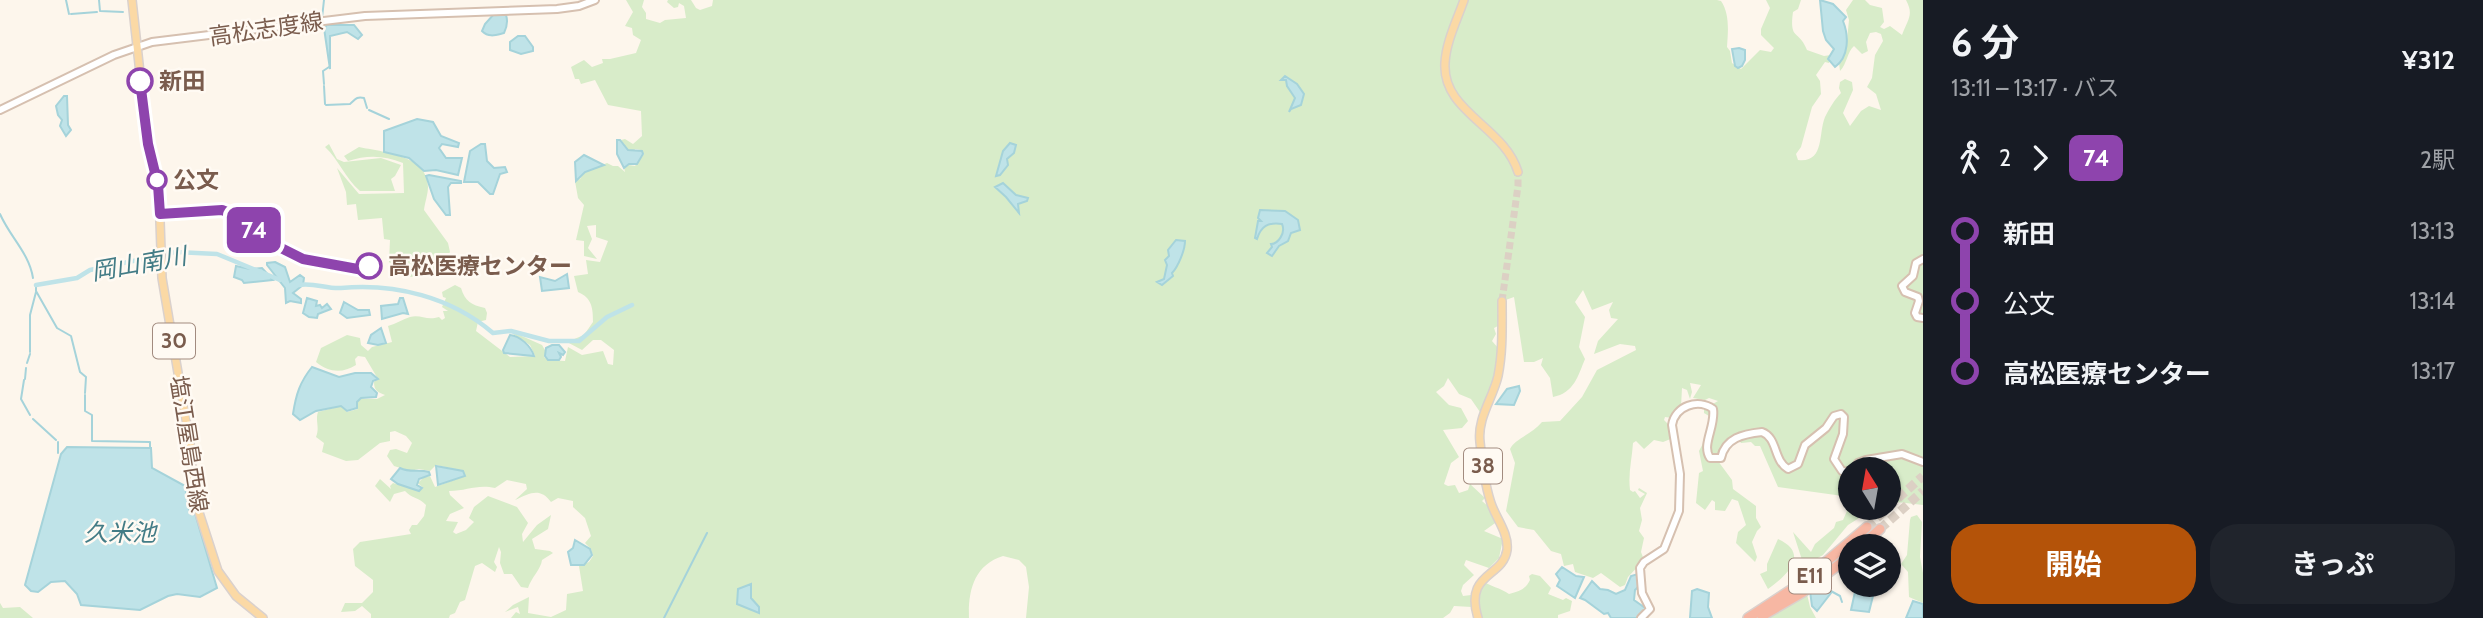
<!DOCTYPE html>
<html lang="ja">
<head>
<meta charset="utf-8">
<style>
  :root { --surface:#171b24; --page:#20242c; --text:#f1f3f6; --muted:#9ea1a6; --accent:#b45309 }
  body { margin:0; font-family:Cabin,"Noto Sans JP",sans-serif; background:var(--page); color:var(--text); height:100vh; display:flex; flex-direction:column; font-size:26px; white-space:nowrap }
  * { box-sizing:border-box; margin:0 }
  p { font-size:23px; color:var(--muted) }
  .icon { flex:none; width:38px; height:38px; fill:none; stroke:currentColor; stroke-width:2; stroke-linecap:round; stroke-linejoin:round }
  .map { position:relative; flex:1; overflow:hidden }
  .drawer { display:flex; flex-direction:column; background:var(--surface); width:560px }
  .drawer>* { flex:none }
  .badge { padding:0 14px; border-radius:10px; font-size:24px; line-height:46px }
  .needle { width:46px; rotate:349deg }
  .tools { position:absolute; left:1838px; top:457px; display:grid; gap:14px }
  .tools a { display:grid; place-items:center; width:63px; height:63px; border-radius:50%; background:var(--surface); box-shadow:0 2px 5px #0004; font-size:35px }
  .map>.badge { position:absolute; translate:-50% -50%; box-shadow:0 0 0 4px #fff }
  .legs { display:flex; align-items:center; gap:10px; height:77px; padding:0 28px; font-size:23px }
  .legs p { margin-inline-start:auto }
  .overview { display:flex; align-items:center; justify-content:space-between; height:119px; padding:0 28px }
  h1 { font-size:38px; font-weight:700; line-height:52px }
  .primary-button { display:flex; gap:14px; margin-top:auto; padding:14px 28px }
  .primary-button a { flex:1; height:80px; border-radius:28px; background:var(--accent); color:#fff; font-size:28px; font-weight:700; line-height:80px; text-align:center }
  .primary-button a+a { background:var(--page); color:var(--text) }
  ul { padding:0 28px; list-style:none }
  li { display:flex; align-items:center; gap:24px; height:70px; font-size:26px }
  li i { display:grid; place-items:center; width:10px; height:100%; margin:0 9px; background:currentColor }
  li i::after { content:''; width:18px; height:18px; margin:-9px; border:5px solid; border-radius:50%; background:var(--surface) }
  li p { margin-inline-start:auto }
  li:first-child i { background:linear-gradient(#0000 50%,currentColor 0) }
  li:last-child i { background:linear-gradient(currentColor 50%,#0000 0) }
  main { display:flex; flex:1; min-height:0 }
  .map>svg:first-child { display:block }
</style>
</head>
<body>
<main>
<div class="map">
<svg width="1923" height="618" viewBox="0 0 1923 618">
  <rect width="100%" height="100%" fill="#fdf6ec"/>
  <!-- green -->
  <path fill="#d8ecc9" d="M 626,0 L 644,0 L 642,7 L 646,13 L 646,19 L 660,23 L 665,20 L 686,18 L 684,6 L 679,3 L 678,7 L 674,8 L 667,2 L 668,0 L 691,0 L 696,8 L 700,10 L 712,6 L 713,0 L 1717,0 L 1721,1 C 1730,14 1728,32 1727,47 L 1730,51 L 1732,63 L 1741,69 L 1760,50 L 1771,52 L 1774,48 L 1761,35 L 1761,29 L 1770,8 L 1766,0 L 1801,0 L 1798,9 L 1793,12 C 1789,41 1799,29 1807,50 L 1824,56 L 1831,55 L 1829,63 L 1825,62 L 1816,75 L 1820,81 L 1821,94 L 1812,107 L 1801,147 L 1796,154 L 1798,160 C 1825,163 1818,134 1825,117 C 1829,109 1835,99 1841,93 L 1839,88 L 1840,82 L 1845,79 L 1852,82 L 1853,90 L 1843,113 L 1850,126 L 1861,111 L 1869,106 L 1881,110 L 1876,94 L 1867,87 L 1872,78 L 1875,55 L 1883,41 L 1881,34 L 1876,32 L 1870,33 L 1866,42 L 1868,51 L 1862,54 L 1854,46 C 1847,52 1847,64 1840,71 L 1839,63 L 1847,40 L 1849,20 L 1846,10 L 1853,0 L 1865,0 L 1870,5 L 1882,8 L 1884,22 L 1880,27 L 1884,29 L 1890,26 L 1902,35 C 1908,19 1914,15 1906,0 L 1923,0 L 1923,505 L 1888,501 L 1888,469 L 1850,469 L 1850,497 L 1778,487 L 1760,446 L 1755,446 L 1751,442 L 1741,443 L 1736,436 L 1722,445 L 1718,461 L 1732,480 L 1733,489 L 1756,506 L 1756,518 L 1761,527 L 1757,531 L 1752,542 L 1757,557 L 1755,562 L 1736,543 L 1738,532 L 1746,525 L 1738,501 L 1732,499 L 1725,511 L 1715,510 L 1715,502 L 1712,500 L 1705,510 L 1696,503 L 1699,473 L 1703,471 L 1699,451 C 1706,439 1709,429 1709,416 L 1704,413 L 1704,403 L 1711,405 L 1718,401 L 1709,398 L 1705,400 L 1693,398 L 1701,385 L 1690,383 L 1692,392 L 1690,399 L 1687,390 L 1682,388 L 1681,407 L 1672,418 L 1665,417 L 1664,420 L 1671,427 L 1673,438 L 1663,442 L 1654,440 L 1644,449 L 1636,441 L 1633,443 C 1632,459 1628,473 1630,490 L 1633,492 L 1635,491 L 1640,498 L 1645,494 L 1638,490 L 1639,488 L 1647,493 L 1640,508 L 1642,520 L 1639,531 L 1644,538 L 1641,552 L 1644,560 L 1628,577 L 1625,585 L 1620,587 L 1601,573 L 1593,578 L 1575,572 L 1573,564 L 1564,566 L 1561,554 L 1551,551 L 1534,530 L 1518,527 L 1506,511 L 1515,463 L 1510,449 C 1515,439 1532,434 1542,422 L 1560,421 L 1582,397 L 1597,370 L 1636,350 L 1635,346 L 1620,344 L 1594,354 L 1598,341 L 1618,319 L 1611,318 L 1609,310 L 1613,302 L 1592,310 L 1583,290 L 1575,302 L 1585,317 L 1579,347 L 1585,359 C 1578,376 1574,393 1553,397 L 1550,378 L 1541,365 L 1543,358 L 1534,362 L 1524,362 L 1514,297 L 1500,302 L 1500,325 L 1494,328 L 1496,334 L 1492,341 L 1499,349 C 1497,373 1491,391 1480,412 L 1471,399 L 1459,394 L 1448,378 L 1444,386 L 1436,392 L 1449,405 L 1461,408 L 1468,421 L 1462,428 L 1443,430 L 1459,457 L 1451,463 L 1444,484 L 1448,486 L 1455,485 L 1459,493 L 1468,490 L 1470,484 L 1485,498 L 1482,501 L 1490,508 L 1498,521 L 1484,531 L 1503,539 L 1499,558 L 1489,568 L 1466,560 L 1464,565 L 1474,575 L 1463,585 L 1461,591 L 1463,596 L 1471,595 L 1472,607 L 1454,606 L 1450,613 L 1443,618 L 1026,618 L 1029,587 L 1026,567 L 1019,560 L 1003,556 C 974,565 968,591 969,618 L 511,618 L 516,612 L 520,614 L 518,607 L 505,612 L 513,605 L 529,597 L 528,613 L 551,617 L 566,610 L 567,594 L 583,591 L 579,566 L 589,562 L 593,556 L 591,549 L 585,543 L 591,536 L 585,518 L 573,507 L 573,501 L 558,498 L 551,502 C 540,487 530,493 515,500 L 527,489 L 526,484 L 507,480 L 495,488 C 477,484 467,491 449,491 L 450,495 L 464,508 L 450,514 L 446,521 L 458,522 L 453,532 L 456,534 L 466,530 L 474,522 L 469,518 L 474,507 L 488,496 L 517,507 L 528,523 L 522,534 L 523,542 L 537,525 L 551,515 L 548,529 L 532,539 L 535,549 L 550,551 L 553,553 L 542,560 C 541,569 531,578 528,588 L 521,587 L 512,574 L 504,574 L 500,563 L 501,552 L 499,547 L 494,562 L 497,567 L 495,572 L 482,563 L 475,566 L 465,600 L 460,602 L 455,613 L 450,615 L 449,618 L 371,618 L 371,614 L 362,606 L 355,611 L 341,612 L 345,603 L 362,603 L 373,592 L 373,580 L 355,566 L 353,549 L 360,542 L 411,534 L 409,530 L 412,525 L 417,525 L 424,516 L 426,505 C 420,498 411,498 405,491 L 394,494 L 390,502 L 375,486 L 380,479 L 391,489 L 390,486 L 393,483 L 419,491 L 423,488 L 418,483 L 424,477 L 430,476 L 435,487 L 465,476 L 463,471 L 436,465 L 430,471 L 419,469 L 410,471 L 394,466 L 387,456 L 390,450 L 396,449 L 407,453 L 412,443 L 406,436 L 395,431 L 390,432 L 390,441 L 380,443 L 358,460 L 346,461 L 322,452 L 324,443 L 316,437 C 320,427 315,421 318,412 L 341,406 L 347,412 L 358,409 L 357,402 L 361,399 L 377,399 L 385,395 C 378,392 374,391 374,382 L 378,379 L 365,357 L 358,356 L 355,359 L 356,365 C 342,374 328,372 316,362 L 321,348 L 347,335 L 360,338 L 361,345 L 368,351 L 372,347 L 392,342 L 388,326 C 396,324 403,319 410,317 C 421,314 426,321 439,317 L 442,320 L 445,318 L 443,311 L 448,311 L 442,307 L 446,298 L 443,297 L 442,292 L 455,285 L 461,288 C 465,301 471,305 485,308 L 487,313 L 486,320 L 478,322 L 476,331 L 510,357 L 535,356 L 530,345 L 513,334 L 515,333 L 542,345 L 546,352 L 544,357 L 548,360 L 565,361 L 568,347 L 582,355 L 603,351 L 608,364 L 613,365 L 614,350 L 601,340 L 593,340 L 582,350 L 567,342 L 584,335 L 593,322 C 593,308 592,298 578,292 L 574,276 L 588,274 L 586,260 L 600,262 L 608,241 L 596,237 L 596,225 L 587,226 L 592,239 L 588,248 L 597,259 L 584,256 L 584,241 L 576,240 L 584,205 L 578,198 L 575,181 L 580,179 L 585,172 L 607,163 L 613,166 L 618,166 L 625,172 L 624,168 L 629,165 L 635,166 L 644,154 L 641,150 L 635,149 L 634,152 L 628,150 L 621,140 L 625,139 L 633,144 L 642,136 L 641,111 L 608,105 L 595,80 L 581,84 L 579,79 L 575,79 L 571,67 L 584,60 L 592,67 L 603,63 L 602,59 L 610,59 L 636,53 L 641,40 L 633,35 L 632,28 L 625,26 L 633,12 Z
    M 329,144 L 337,159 L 344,162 L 381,158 L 401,165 L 395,176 L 391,179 L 395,191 L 360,191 C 345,178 339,160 325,147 Z
    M 359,147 C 382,152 428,155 428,187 C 428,194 425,202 424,210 L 448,243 L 450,252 L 433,276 L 409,277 L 389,262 L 390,240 L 384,239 L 382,218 L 358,220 L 356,204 L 347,205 L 346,192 L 337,168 L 359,194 L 404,193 L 403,163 C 383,155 367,155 348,161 L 344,156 Z
    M 1843,502 L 1850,503 L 1850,508 L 1864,508 L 1868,510 L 1867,513 L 1848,525 L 1823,555 L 1800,568 L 1802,560 L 1793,532 L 1811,552 L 1815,544 L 1834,528 L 1836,522 L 1843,520 L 1847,511 Z
    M 1917,515 L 1922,522 L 1920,557 L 1923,573 L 1923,603 L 1909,597 L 1908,572 L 1901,564 L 1907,555 L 1910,520 L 1911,517 Z
    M 1778,539 C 1811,554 1786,576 1768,589 L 1760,574 L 1767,571 L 1767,564 Z
    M 1532,574 L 1540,576 L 1551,588 L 1548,594 L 1563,600 L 1566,598 L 1572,601 L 1570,611 L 1558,615 L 1558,618 L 1481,618 L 1477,593 L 1483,581 C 1489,586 1501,588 1509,594 C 1519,591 1525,590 1530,580 L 1529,576 Z
    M 1807,594 L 1810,607 L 1816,618 L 1769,618 Z
    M 0,603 L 3,608 L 20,607 L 33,618 L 0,618 Z"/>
  <!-- water -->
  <path fill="#bfe3e8" stroke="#a5d3da" stroke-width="2" d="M 1820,0 L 1833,4 L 1846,17 L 1843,21 C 1849,36 1849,57 1835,67 L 1828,59 L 1834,49 L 1826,40 L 1823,31 Z
    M 494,14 L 506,15 C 508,21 507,27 504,33 C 496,35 489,38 482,31 L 485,24 Z
    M 327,25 L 354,25 L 362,35 L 358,39 L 347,32 L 330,36 L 330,69 L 324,28 Z
    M 518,36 L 525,36 L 533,47 L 533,51 L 521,54 L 510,50 L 510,42 Z
    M 1739,48 L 1745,50 L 1745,60 L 1742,66 L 1738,68 L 1735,66 L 1732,49 Z
    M 1285,76 L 1297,84 L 1304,94 L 1301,105 L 1291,109 L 1289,112 L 1295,98 L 1287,86 L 1286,80 L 1281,80 Z
    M 64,96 L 67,96 L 68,125 L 71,130 L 66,136 L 60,126 L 62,120 L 58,115 L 56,106 Z
    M 417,119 L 433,122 L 441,136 L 459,143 L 458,147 L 442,144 L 439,148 L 446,158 L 462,158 L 458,175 L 436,170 L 424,171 L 409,158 L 384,152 L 384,131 Z
    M 617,140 L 620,140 L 628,150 L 642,151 L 643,154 L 637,164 L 629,164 L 624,168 L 617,154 Z
    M 1010,143 L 1016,145 L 1014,153 L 1007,159 L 1008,165 L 1000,175 L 996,176 L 1003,151 Z
    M 481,144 L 485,144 L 487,161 L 494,168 L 505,167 L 507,172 L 500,174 L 493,194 L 490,194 L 478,182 L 464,182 L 470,151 Z
    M 584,155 L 604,165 L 585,172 L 576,181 L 575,162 Z
    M 429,175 L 461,181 L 461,183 L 451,183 L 448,187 L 450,215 L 446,215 L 434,199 L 426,176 Z
    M 1003,183 L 1016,195 L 1028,198 L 1027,201 L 1018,204 L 1019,213 L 1006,197 L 995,187 Z
    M 1260,210 L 1285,211 L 1298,220 L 1300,230 L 1291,233 L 1288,241 L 1279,246 L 1272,256 L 1267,253 L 1272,247 L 1271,244 C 1278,244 1286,233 1282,224 C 1268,222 1261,226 1257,239 L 1255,238 L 1258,221 L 1261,221 L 1258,218 Z
    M 1176,240 L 1185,241 C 1185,250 1178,267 1172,273 L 1173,276 L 1162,285 L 1157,282 L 1164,279 L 1167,265 L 1165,260 L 1169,256 L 1168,250 Z
    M 275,262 L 285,267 L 290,282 L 300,275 L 304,278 L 303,285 L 293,293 L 301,299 L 301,303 L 290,301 L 286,303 L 285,288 L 267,265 L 267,263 Z
    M 236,266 L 250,269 L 262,268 L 273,280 L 244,283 L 242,280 L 234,277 Z
    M 567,274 L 569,288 L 542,291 L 540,277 L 555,281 Z
    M 307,298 L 317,301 L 316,306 L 320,305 L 322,308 L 327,304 L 331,309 L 318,314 L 317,318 L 309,317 L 303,313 Z
    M 400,298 L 403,298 L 408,314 L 403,313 L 382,319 L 381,306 L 398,304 Z
    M 344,302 L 358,310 L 369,310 L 370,315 L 347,318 L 340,313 Z
    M 381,328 L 386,343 L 378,345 L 368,343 L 371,335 Z
    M 510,335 C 520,336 531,346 534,356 L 504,353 L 503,350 Z
    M 552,345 L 559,345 L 565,352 L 563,355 L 559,353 L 561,357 L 559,360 L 548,360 L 545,356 L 546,348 Z
    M 312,367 L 339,377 L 355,373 L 371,373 L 378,379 L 373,381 L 371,387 L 377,393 L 376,397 L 361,398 L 357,402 L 357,408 L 347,411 L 341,406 L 316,411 L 300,420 L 293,414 C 296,394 300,382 312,367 Z
    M 1519,386 L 1520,391 L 1514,405 L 1496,404 L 1507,389 Z
    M 67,447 L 151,448 L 152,468 L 185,486 L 189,510 L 194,510 L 217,588 L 200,597 L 177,594 L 168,596 L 140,610 L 81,605 L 77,594 L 65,581 L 51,582 L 38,592 L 31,591 L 25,585 L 61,454 Z
    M 436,466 L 463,471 L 465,476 L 438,485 Z
    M 400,468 C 410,473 419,469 429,472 L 430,475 L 419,479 L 417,485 L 422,488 L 419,491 L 398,484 L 391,479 Z
    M 575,540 L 590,549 L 592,555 L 584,565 L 571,565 L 568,552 L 573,548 Z
    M 1562,567 L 1576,576 L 1584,577 L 1575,598 L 1557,586 L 1560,580 L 1556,574 Z
    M 1638,574 L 1639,586 L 1635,590 L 1634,600 L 1648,610 L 1638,618 L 1611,618 L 1608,613 L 1604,614 L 1585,600 L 1580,598 L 1592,581 L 1600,589 L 1608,590 L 1616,594 L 1625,590 L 1631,576 Z
    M 1823,581 L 1831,593 L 1817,611 L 1812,606 L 1810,591 Z
    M 751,584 L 751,598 L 759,607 L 759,613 L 737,604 L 738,589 Z
    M 1866,588 L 1873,596 L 1869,612 L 1851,610 L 1855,592 Z
    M 1697,589 L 1709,593 L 1708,607 L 1712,618 L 1690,618 L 1692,591 Z
    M 1913,601 L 1923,604 L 1923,618 L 1906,618 Z"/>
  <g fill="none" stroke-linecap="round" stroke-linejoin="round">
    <!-- stream -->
    <path stroke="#a5d3da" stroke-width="2" d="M 66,0 L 69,14
      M 99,0 L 100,11 L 123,12
      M 71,14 L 97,12
      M 322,18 L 324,0
      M 320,25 L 321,30
      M 324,84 L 323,71 L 329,67
      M 324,86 L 325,104
      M 326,105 L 350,104 C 355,100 356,96 364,98 L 367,108
      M 369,110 L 389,119
      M 0,214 C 10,237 29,253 33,278
      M 36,285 L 36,291 L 57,328 L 71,336 L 80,372 L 86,377 L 85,393
      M 30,352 L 30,315 L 36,292
      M 27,363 L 30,354
      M 25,379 L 26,368
      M 24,380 L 21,399 L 30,415
      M 85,395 L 85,411 L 92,415 L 92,441 L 150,442 L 150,448
      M 33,419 L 56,440
      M 58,453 L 58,442
      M 1829,590 L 1840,596 L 1842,602
      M 664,618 L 707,533"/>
    <!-- river -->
    <path stroke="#bfe3e8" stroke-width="4.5" d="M 36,285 L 77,278 L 90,270 L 176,252 L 217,254 L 280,280
      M 298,285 C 314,282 326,289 341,288 C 395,283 451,297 493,333 L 511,331 L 549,341 L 579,341 L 607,317 L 632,305"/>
    <!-- primary-tunnel -->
    <path stroke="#dcd0c4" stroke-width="7" stroke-dasharray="7 3.5" stroke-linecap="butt" d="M 1502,301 L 1518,186 L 1518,172"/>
    <!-- motorway-tunnel -->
    <path stroke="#dcd0c4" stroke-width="9" stroke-dasharray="9 4.5" stroke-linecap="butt" d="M 1888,507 L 1923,476
      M 1867,527 L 1888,508
      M 1880,529 L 1923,491"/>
    <defs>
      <path id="secondary" d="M 0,110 L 114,55 L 152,42 L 365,16 L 557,9 L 579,6 L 595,0
        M 1923,259 L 1916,263 L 1913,276 L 1902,286 L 1905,292 L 1918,297 L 1919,301 L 1915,313 L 1917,317 L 1923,318
        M 1854,469 L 1858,463 L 1866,460 L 1902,454 L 1923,462
        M 1641,618 L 1650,609 L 1642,593 L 1640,568 L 1644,562 L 1664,549 L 1679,511 L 1680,474 L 1672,425 C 1675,406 1698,398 1713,409 C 1716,426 1701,445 1710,458 L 1721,458 C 1725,438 1743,434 1762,432 C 1778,438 1773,460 1788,469 L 1798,464 L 1805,445 L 1826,428 L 1834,416 L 1841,414 L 1844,417 L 1843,434 L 1834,459 L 1842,471 L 1850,472"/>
      <path id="primary" d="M 132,0 L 147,137 L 159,193 L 162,278 L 190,444 L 194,497 L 218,571 L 236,596 L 263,618
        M 1464,0 C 1457,20 1446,42 1445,63 C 1442,112 1504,126 1518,172
        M 1478,618 C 1464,572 1503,578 1507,550 C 1509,532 1494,516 1490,500 C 1484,481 1482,461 1480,442 C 1477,418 1493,398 1498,376 C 1503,351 1502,326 1502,301"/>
      <path id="motorway" d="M 1861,546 L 1880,529
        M 1762,616 L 1803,592 L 1850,556
        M 1748,618 L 1800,584 L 1867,527"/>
    </defs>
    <!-- secondary casing -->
    <use href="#secondary" stroke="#d6c0b0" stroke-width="10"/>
    <!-- primary casing -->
    <use href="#primary" stroke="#dad1cd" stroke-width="10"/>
    <!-- motorway casing -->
    <use href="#motorway" stroke="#dad1cd" stroke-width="12"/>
    <!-- secondary -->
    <use href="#secondary" stroke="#fff" stroke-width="6"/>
    <!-- primary -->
    <use href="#primary" stroke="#fbd9a5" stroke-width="7"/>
    <!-- motorway -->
    <use href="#motorway" stroke="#f7b7a3" stroke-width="9"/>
  </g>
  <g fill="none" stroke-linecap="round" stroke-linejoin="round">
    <defs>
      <path id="line-1" d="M 140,81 L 148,144 L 158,185 L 160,214 L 222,210 L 237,216 L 275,245 L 303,259 L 363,270 L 365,265 L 369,266"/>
    </defs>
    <!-- line-1 casing -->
    <use href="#line-1" stroke="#fff" stroke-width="16"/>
    <!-- line-1 -->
    <use href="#line-1" stroke="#8e44ad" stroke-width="10"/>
  </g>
  <!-- markers -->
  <g fill="#fff" stroke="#8e44ad" stroke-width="3.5">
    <circle cx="140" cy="81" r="12"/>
    <circle cx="157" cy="180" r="9"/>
    <circle cx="369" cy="266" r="12"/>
  </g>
  <g text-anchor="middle" stroke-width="5" stroke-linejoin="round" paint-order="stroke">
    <!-- shield labels -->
    <g fill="#fffaf3" stroke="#a28b7f" stroke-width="2">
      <rect x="153" y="323.5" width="42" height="35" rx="5"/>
      <rect x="1464" y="448.5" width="38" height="35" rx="5"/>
      <rect x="1789" y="558.5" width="42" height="35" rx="5"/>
    </g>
    <g font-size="21" font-weight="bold" fill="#7a5c4d">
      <text x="174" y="348">30</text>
      <text x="1483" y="473">38</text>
      <text x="1810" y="583">E11</text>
    </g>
    <!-- street labels -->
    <g font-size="23" fill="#7a5c4d" stroke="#fffaf3">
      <text transform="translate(266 29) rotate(-8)" y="8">高松志度線</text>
      <text transform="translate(189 444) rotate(81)" y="8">塩江屋島西線</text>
    </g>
    <!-- stop labels -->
    <g font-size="23" font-weight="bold" fill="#7a5c4d" stroke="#fffaf3" text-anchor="start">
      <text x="159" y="89">新田</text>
      <text x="173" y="188">公文</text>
      <text x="388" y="274">高松医療センター</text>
    </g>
    <!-- water labels -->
    <g font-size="24" font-style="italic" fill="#437c86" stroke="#fffaf3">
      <text transform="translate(139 264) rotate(-10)" y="8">岡山南川</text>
      <text x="120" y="541">久米池</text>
    </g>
  </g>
</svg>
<div class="tools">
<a><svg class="needle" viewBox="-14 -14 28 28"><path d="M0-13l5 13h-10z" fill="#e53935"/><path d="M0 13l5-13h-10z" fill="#9ea1a6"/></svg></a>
<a><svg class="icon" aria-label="layers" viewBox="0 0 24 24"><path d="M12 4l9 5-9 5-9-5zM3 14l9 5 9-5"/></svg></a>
</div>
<b class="badge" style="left:254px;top:230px;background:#8e44ad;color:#fff">74</b>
</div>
<section class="drawer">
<div class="overview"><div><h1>6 分</h1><p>13:11 – 13:17 · バス</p></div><b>¥312</b></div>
<div class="legs"><svg class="icon" aria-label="walk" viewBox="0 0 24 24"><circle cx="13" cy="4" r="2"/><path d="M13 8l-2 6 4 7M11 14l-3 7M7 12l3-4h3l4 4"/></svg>2<svg class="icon" aria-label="forward" viewBox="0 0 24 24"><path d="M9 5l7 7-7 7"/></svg><b class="badge" style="background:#8e44ad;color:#fff">74</b><p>2駅</p></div>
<ul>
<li><i style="color:#8e44ad"></i><b>新田</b><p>13:13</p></li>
<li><i style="color:#8e44ad"></i><span>公文</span><p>13:14</p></li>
<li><i style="color:#8e44ad"></i><b>高松医療センター</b><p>13:17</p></li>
</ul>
<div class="primary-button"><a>開始</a><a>きっぷ</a></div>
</section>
</main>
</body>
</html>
